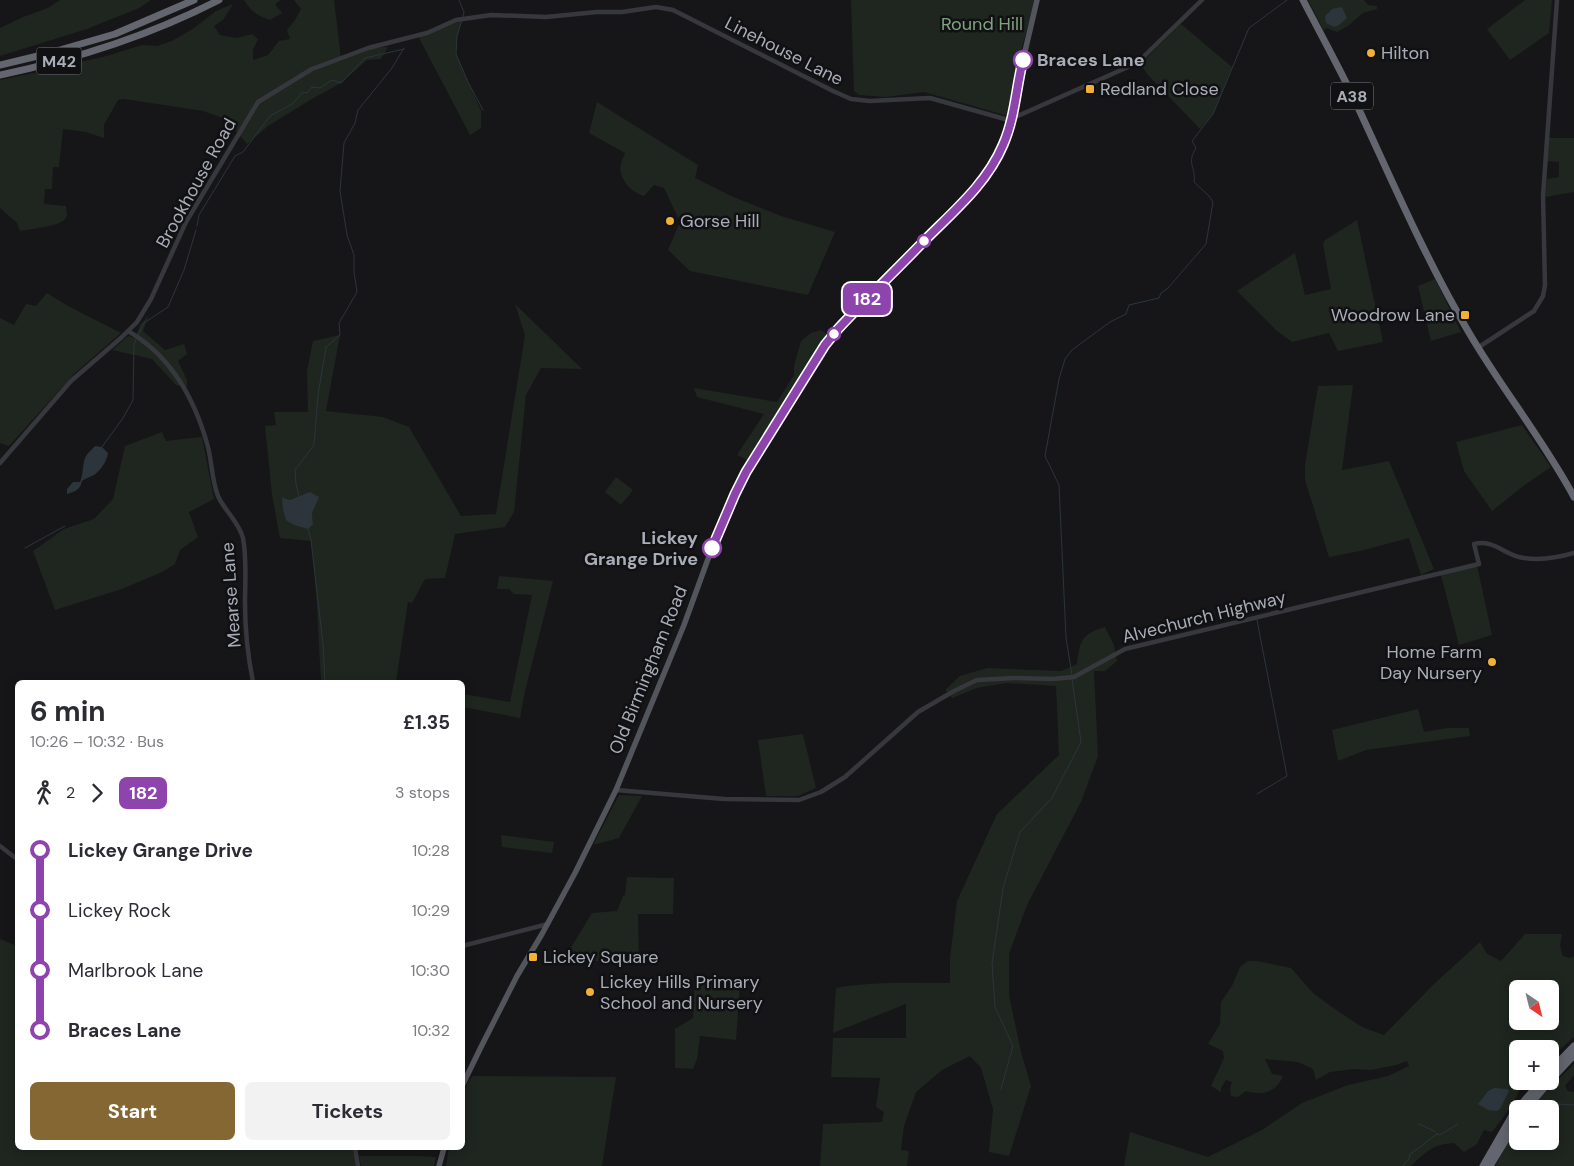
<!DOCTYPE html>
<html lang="en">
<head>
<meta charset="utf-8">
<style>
  :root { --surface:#fff; --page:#f2f2f3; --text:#2b2b33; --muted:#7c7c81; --accent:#856733 }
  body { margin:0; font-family:"DM Sans",sans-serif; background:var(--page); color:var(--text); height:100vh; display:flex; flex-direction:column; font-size:19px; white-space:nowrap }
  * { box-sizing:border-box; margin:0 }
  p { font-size:16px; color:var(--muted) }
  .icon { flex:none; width:28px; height:28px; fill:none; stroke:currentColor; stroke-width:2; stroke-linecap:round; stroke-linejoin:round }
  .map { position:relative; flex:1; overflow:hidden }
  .details { position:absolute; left:15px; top:680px; width:450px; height:470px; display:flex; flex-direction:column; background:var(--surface); border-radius:8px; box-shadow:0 2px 12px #0003 }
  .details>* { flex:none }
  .badge { padding:0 10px; border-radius:8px; font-size:18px; line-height:32px }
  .needle { width:32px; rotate:145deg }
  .tools { position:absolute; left:1509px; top:980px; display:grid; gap:10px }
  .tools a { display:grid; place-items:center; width:50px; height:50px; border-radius:8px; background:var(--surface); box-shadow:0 2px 12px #0003; font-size:25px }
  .map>.badge { position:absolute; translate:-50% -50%; box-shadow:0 0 0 2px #fff }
  .legs { display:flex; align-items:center; gap:8px; height:55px; padding:0 15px; font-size:16px }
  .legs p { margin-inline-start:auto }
  .headline { display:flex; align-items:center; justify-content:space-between; height:85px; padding:0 15px }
  h1 { font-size:28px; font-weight:700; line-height:38px }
  .cta { display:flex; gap:10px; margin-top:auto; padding:10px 15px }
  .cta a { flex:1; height:58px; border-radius:8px; background:var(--accent); color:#fff; font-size:20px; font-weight:700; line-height:58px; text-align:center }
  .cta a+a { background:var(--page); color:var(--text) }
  ul { padding:0 15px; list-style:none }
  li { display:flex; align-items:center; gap:18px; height:60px; font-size:19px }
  li i { display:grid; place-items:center; width:8px; height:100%; margin:0 6px; background:currentColor }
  li i::after { content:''; width:12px; height:12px; margin:-6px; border:4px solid; border-radius:50%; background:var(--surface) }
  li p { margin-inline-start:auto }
  li:first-child i { background:linear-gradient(#0000 50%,currentColor 0) }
  li:last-child i { background:linear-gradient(currentColor 50%,#0000 0) }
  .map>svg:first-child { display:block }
</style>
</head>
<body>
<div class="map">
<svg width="1574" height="1166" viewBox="0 0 1574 1166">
  <rect width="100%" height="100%" fill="#161618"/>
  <!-- green -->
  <path fill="#1e261f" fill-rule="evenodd" d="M 60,0 L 151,0 L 139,8 L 87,29 L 0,56 L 0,28 L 23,17 L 48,8 Z
    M 244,0 L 281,0 L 275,4 L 282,13 L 270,20 C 257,16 251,11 244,0 Z
    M 294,0 L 334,0 L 341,58 L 368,48 L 388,47 L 381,59 L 367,60 L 341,83 L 312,99 L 268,126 L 247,144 L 236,131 L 237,123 L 203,111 L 124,99 L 118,100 L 104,125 L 104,138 L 86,132 L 63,129 L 59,167 L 53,167 L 52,189 L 45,189 L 44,204 L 66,206 C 66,209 68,214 66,218 C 62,226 30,229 20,231 L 17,223 L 0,208 L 0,80 L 33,73 L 47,75 L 61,66 L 103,57 L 142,45 L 157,46 L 172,41 L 194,28 L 216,11 L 233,4 L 223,20 L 214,26 L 220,35 L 237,38 L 252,34 L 258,39 L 253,50 L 253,60 L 268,55 L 279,41 L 290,39 L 287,30 L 295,20 L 301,9 Z
    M 851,0 L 1034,0 L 1031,16 L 1022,47 L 1008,116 L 924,92 L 886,97 L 859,95 L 854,91 Z
    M 1308,0 L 1364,0 L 1368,5 L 1377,6 L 1377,9 L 1363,13 L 1348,26 L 1337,32 L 1326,28 L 1324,31 Z
    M 1525,0 L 1552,0 L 1549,33 L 1510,60 L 1487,29 Z
    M 462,22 L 457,36 L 456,54 L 481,111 L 481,128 L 470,135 L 419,38 L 453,23 Z
    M 1181,24 L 1232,67 L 1213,114 L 1200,129 L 1148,75 L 1140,64 Z
    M 597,102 L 698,165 L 695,178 L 731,196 L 781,216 L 835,232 L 808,295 L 690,271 L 668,250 L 680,222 L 664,188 L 654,185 L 644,196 C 632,193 622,182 620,169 C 620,165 623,158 625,153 L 589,133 Z
    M 1549,138 L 1574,138 L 1574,192 L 1545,197 L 1547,179 L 1559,177 L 1559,162 L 1547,161 Z
    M 1357,220 L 1383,342 L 1338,351 L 1329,333 L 1292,342 L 1277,331 L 1237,291 L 1295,253 L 1305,295 L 1331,289 L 1323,244 L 1325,240 Z
    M 1435,279 L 1461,332 L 1431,341 L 1418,286 Z
    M 47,293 L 68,306 L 121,333 L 75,373 L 9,446 L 0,443 L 0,318 L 14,325 L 26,304 L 36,306 Z
    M 515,304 L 582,369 L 541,368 L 526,395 L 514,512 L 505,527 L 455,534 L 445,578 L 425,579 L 412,603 L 408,602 L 396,682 L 332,682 L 321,680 C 318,634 317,587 311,541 L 280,538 L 272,495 L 265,426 L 276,425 L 274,412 L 308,412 L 307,371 L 313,341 L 340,335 L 326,411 L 383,417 L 409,427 L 461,516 L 496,514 L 525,335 ZM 283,497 L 290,500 L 300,497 L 312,513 L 313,524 Z
    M 149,315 L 143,331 L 165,350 L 184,344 L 187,354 L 178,361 L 187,380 L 187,387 L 176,385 L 152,359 L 112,350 L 128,336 L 135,338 L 140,325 Z
    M 821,330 L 826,333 L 824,339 L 747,460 L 737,455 L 764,414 L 697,397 L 694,388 L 777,402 L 794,375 L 794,366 L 801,341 L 811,333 Z
    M 1353,385 L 1342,470 L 1389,461 L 1434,569 L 1421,575 L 1409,538 L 1360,551 L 1329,557 L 1305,480 L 1305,465 L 1318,386 Z
    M 1522,425 L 1551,467 L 1522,487 L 1492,511 L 1464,471 L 1456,442 Z
    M 162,432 L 166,441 L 202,437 L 214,499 L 189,512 L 198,537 L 180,550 L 175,564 L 162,572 L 122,589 L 55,610 L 33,551 L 64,529 L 94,519 L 113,499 L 125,446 Z
    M 616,477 L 633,490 L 621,505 L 605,492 Z
    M 1477,565 L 1492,635 L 1459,645 L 1441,575 Z
    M 499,576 L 553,581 L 525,691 L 520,718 L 463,707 L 463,694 L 510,702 L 532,595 L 514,594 L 509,589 L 497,589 Z
    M 1105,627 L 1114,645 L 1117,661 L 1105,671 L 1094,671 L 1098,756 L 1081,802 L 1027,905 L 1009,954 L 1009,995 L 1021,1052 L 1031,1086 L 1009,1156 L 989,1152 L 993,1109 L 981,1068 L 970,1056 L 942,1070 L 916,1092 L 904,1126 L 901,1150 L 909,1151 L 907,1166 L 820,1166 L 823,1124 L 882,1122 L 884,1112 L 876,1107 L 880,1078 L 831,1077 L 833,1038 L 906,1038 L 906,1004 L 833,1033 L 836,988 C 873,981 912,983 950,983 L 950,958 L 957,901 L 997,814 L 1059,755 L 1056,686 L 1006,683 L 977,688 L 952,698 L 945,690 L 960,676 L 987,668 L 1061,671 L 1077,664 C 1080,641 1081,634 1105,627 Z
    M 1418,709 L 1424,732 L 1447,728 L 1469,728 L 1470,736 L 1366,750 L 1338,761 L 1332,730 Z
    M 803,734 L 816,788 L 798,796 L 766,796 L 758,740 Z
    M 619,795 L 642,796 L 619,838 L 593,845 Z
    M 501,835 L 554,842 L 552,853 L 502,847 Z
    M 627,877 L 674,878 L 673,914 L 638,914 L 639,965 L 574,959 L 574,954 L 570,949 L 592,913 L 617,911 L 623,896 L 625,895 Z
    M 1525,934 L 1562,934 L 1560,946 L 1563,956 L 1571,958 L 1574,956 L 1574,1037 L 1557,1052 L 1550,1057 L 1550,1049 L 1518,1049 L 1518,1081 L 1523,1081 C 1516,1101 1505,1116 1492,1132 L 1484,1130 L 1477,1144 L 1464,1152 L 1454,1143 C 1433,1144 1426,1152 1411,1166 L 1124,1166 L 1130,1132 L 1208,1157 L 1262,1130 L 1302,1103 L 1348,1085 L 1388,1076 L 1409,1066 L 1407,1061 L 1396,1065 L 1371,1070 L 1355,1069 L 1330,1072 L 1316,1080 L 1313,1069 L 1298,1062 L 1265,1059 L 1272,1074 L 1283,1076 C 1276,1093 1262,1096 1246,1091 L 1238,1097 L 1231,1096 L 1230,1088 L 1232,1082 L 1226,1080 L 1221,1088 L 1221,1092 L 1211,1086 L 1224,1058 L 1223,1051 L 1208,1044 L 1220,1024 L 1221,1002 L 1232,986 L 1240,967 L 1248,961 L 1257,961 L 1291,968 L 1313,993 L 1332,1007 L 1362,1027 L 1384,1035 L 1434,984 L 1480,942 L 1487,954 L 1501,961 ZM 1518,989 L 1550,989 L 1550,1021 L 1518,1021 Z
    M 0,939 L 17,946 L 18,1148 L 353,1148 L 356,1166 L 0,1166 Z
    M 695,980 L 740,984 L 736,1040 L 700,1036 L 697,1059 L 693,1069 L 675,1068 L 675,1029 L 693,1018 Z
    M 1574,1064 L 1574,1075 L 1565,1086 L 1568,1091 L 1574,1092 L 1574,1166 L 1495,1166 L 1517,1126 L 1518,1141 L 1550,1141 L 1550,1109 L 1531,1109 L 1544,1093 Z
    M 473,1076 L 616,1077 L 602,1166 L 446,1166 L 449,1148 L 462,1148 C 462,1127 457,1090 473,1076 Z
    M 359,1156 L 419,1156 L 436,1157 L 434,1166 L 361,1166 Z"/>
  <!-- water -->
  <path fill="#2c353c" d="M 1342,7 L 1347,18 L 1339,25 L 1334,27 L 1326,23 L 1325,16 L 1332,9 Z
    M 95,446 L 102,447 L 108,453 C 107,461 101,470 94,475 C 90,477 86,478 82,481 C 80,490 76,491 67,494 L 67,489 L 73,482 L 80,482 C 84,473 82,463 86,456 C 88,453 92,449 95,446 Z
    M 310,492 L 319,497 L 312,513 L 313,524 L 308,529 L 294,525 L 286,520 L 283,510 L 282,497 L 290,500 Z
    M 1494,1088 L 1507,1089 L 1509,1091 L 1500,1109 L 1497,1111 L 1488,1110 L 1478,1104 L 1488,1091 Z"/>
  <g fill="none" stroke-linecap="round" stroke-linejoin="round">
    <!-- stream -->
    <path stroke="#2c353c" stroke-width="1" d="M 459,0 L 464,12 L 463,17
      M 462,20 L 457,36 L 456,54 L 468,82 L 483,110
      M 197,226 L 199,215 L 235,156 L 243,152 L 270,116 L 292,104 L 303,92 L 307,93 L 312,87 L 320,88 L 332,80 L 341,83 L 365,58 L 404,49
      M 138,335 L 144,323 L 168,307 L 184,270 L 196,230
      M 102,447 L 123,418 L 133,400 L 134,344 L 136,340
      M 299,497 L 296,484 L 295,470 L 314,445 L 318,395 L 326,347 L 340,335 L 339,323 L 357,292 L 354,272 L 354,255 L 347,235 L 340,191 L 344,143 L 355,123 L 358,110 L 392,68 L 404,48
      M 308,529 L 311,540 L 323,644 L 325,682
      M 25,548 L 65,526
      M 1072,675 L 1066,638 L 1059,485 L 1045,456 L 1059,379 L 1065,359 L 1072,350 L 1110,322 L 1126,314 L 1129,305 L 1159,298 L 1161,293 L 1168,288 L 1206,244 L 1213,202 L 1209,196 L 1194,182 C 1196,166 1186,164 1196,148 L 1192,141 L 1213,114 L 1249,28 L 1287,0
      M 1257,794 L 1287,776 L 1257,620
      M 1001,1089 L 1013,1046 L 995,1007 L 992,964 L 1003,888 L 1020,832 L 1052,798 L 1081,742 L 1072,679
      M 1558,1104 L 1574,1105
      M 1419,1124 L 1434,1131 L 1437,1134
      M 1403,1166 L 1409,1159 L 1410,1154 C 1420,1148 1428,1140 1437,1134 L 1440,1135 L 1458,1124"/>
    <!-- minor -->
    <path stroke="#37383d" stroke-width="4.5" d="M 1013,118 L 1137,63 L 1202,0
      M 128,331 C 171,356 195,399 208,447 C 212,463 212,481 218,496 C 224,510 239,522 243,538 C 247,559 245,582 245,603 C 245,629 248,657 253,682
      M 1479,347 L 1534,311 L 1543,296 L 1545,285 L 1543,196 L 1557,0
      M 0,463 L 71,381 L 122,337 L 137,322 L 151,299 L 186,222 L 258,102 L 312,69 L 323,65 L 368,48 L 427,33 L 456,20 L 491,15 L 546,17 L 597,12 L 622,12 L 656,7 L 673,10 L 833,91 L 851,99 L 870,101 L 930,98 L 1012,121
      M 616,790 L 724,799 L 799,800 L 821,792 L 845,777 L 918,712 L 954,691 L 977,680 L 1014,678 L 1052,679 L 1074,677 L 1125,649 L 1479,564 L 1474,544 C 1492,539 1503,553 1519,557 C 1537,561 1557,558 1574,553
      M 0,846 L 18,860
      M 462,946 L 548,924
      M 355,1148 L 358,1166"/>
    <!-- major -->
    <path stroke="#53555c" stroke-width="5.5" d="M 462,1086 L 481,1047 L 517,976 L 542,934 L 575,873 L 616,790 L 684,625 L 712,548 L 737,490 L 825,345 L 838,329 L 959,206 L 983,180 L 995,161 L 1003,147 L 1013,118 L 1019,77 L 1037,0
      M 439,1166 L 444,1148"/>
    <!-- highway -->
    <path stroke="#63666e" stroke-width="7" d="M 1303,0 C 1320,33 1339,67 1355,101 C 1391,178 1425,258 1468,331 C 1501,388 1543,439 1574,497
      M 0,65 L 46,54 L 115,34 L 194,0
      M 0,75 C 77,59 149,36 219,0
      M 1550,1071 L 1574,1046
      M 1550,1081 L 1574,1055
      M 1526,1109 L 1550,1081
      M 1483,1166 L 1513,1114 L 1541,1081
      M 1490,1166 L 1518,1120"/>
  </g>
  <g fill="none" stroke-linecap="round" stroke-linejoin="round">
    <defs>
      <path id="line-1" d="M 712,548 L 735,494 L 746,472 L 825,345 L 838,329 C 867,298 897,269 926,239 C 955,210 987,183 1003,145 C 1015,118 1016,88 1023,60"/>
    </defs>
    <!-- line-1 casing -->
    <use href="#line-1" stroke="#fff" stroke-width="11"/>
    <!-- line-1 -->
    <use href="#line-1" stroke="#8e44ad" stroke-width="8"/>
  </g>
  <!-- markers -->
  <g fill="#f2b134" stroke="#111113" stroke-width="2">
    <circle cx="1371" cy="53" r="5"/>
    <rect x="1085" y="84" width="10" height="10" rx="2.5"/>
    <circle cx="670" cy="221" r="5"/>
    <rect x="1460" y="310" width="10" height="10" rx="2.5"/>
    <circle cx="1492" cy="662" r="5"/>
    <rect x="528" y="952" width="10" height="10" rx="2.5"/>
    <circle cx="590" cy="992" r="5"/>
  </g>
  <g fill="#fff" stroke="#8e44ad" stroke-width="2.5">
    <circle cx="1023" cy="60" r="9"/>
    <circle cx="924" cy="241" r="6"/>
    <circle cx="834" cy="334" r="6"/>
    <circle cx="712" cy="548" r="9"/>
  </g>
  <g text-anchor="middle" stroke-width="5" stroke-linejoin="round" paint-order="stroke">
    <!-- shield labels -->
    <g fill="#111113" stroke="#7b7e86" stroke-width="1">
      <rect x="36.5" y="47.5" width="45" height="27" rx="4"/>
      <rect x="1331" y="82.5" width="42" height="27" rx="4"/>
    </g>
    <g font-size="16" font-weight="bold" fill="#a8adb8">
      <text x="59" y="67">M42</text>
      <text x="1352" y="102">A38</text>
    </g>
    <!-- park labels -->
    <g font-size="18" fill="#7fa381" stroke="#111113">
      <text x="982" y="30">Round Hill</text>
    </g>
    <!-- street labels -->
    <g font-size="18" fill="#a8adb8" stroke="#111113">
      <text transform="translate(784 51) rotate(27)" y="6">Linehouse Lane</text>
      <text transform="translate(196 183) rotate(-61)" y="6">Brookhouse Road</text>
      <text transform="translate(231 595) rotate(-94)" y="6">Mearse Lane</text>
      <text transform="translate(1204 617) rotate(-14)" y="6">Alvechurch Highway</text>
      <text transform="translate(648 670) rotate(-68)" y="6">Old Birmingham Road</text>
    </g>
    <!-- poi labels -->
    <g font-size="18" fill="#a8adb8" stroke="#111113" text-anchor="start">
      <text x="1381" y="59">Hilton</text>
      <text x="1100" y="95">Redland Close</text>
      <text x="680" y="227">Gorse Hill</text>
      <text x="1455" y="321" text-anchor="end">Woodrow Lane</text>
      <text x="1482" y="658" text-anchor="end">Home Farm<tspan x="1482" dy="21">Day Nursery</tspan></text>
      <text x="543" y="963">Lickey Square</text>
      <text x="600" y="988">Lickey Hills Primary<tspan x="600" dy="21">School and Nursery</tspan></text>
    </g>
    <!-- stop labels -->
    <g font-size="18" font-weight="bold" fill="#a8adb8" stroke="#111113" text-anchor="start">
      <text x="1037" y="66">Braces Lane</text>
      <text x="698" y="544" text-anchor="end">Lickey<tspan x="698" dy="21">Grange Drive</tspan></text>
    </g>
  </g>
</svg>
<div class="tools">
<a><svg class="needle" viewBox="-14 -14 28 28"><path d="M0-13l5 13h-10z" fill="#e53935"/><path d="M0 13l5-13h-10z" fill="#7c7c81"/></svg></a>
<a>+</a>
<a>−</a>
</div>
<b class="badge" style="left:867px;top:299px;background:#8e44ad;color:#fff">182</b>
<section class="details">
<div class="headline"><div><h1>6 min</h1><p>10:26 – 10:32 · Bus</p></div><b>£1.35</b></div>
<div class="legs"><svg class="icon" aria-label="walk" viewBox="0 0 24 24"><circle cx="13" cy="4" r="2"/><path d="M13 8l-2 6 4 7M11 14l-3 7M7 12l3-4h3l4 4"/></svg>2<svg class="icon" aria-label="forward" viewBox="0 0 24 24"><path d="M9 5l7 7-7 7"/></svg><b class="badge" style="background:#8e44ad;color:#fff">182</b><p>3 stops</p></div>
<ul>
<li><i style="color:#8e44ad"></i><b>Lickey Grange Drive</b><p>10:28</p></li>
<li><i style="color:#8e44ad"></i><span>Lickey Rock</span><p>10:29</p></li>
<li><i style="color:#8e44ad"></i><span>Marlbrook Lane</span><p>10:30</p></li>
<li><i style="color:#8e44ad"></i><b>Braces Lane</b><p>10:32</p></li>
</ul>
<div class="cta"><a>Start</a><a>Tickets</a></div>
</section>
</div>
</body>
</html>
